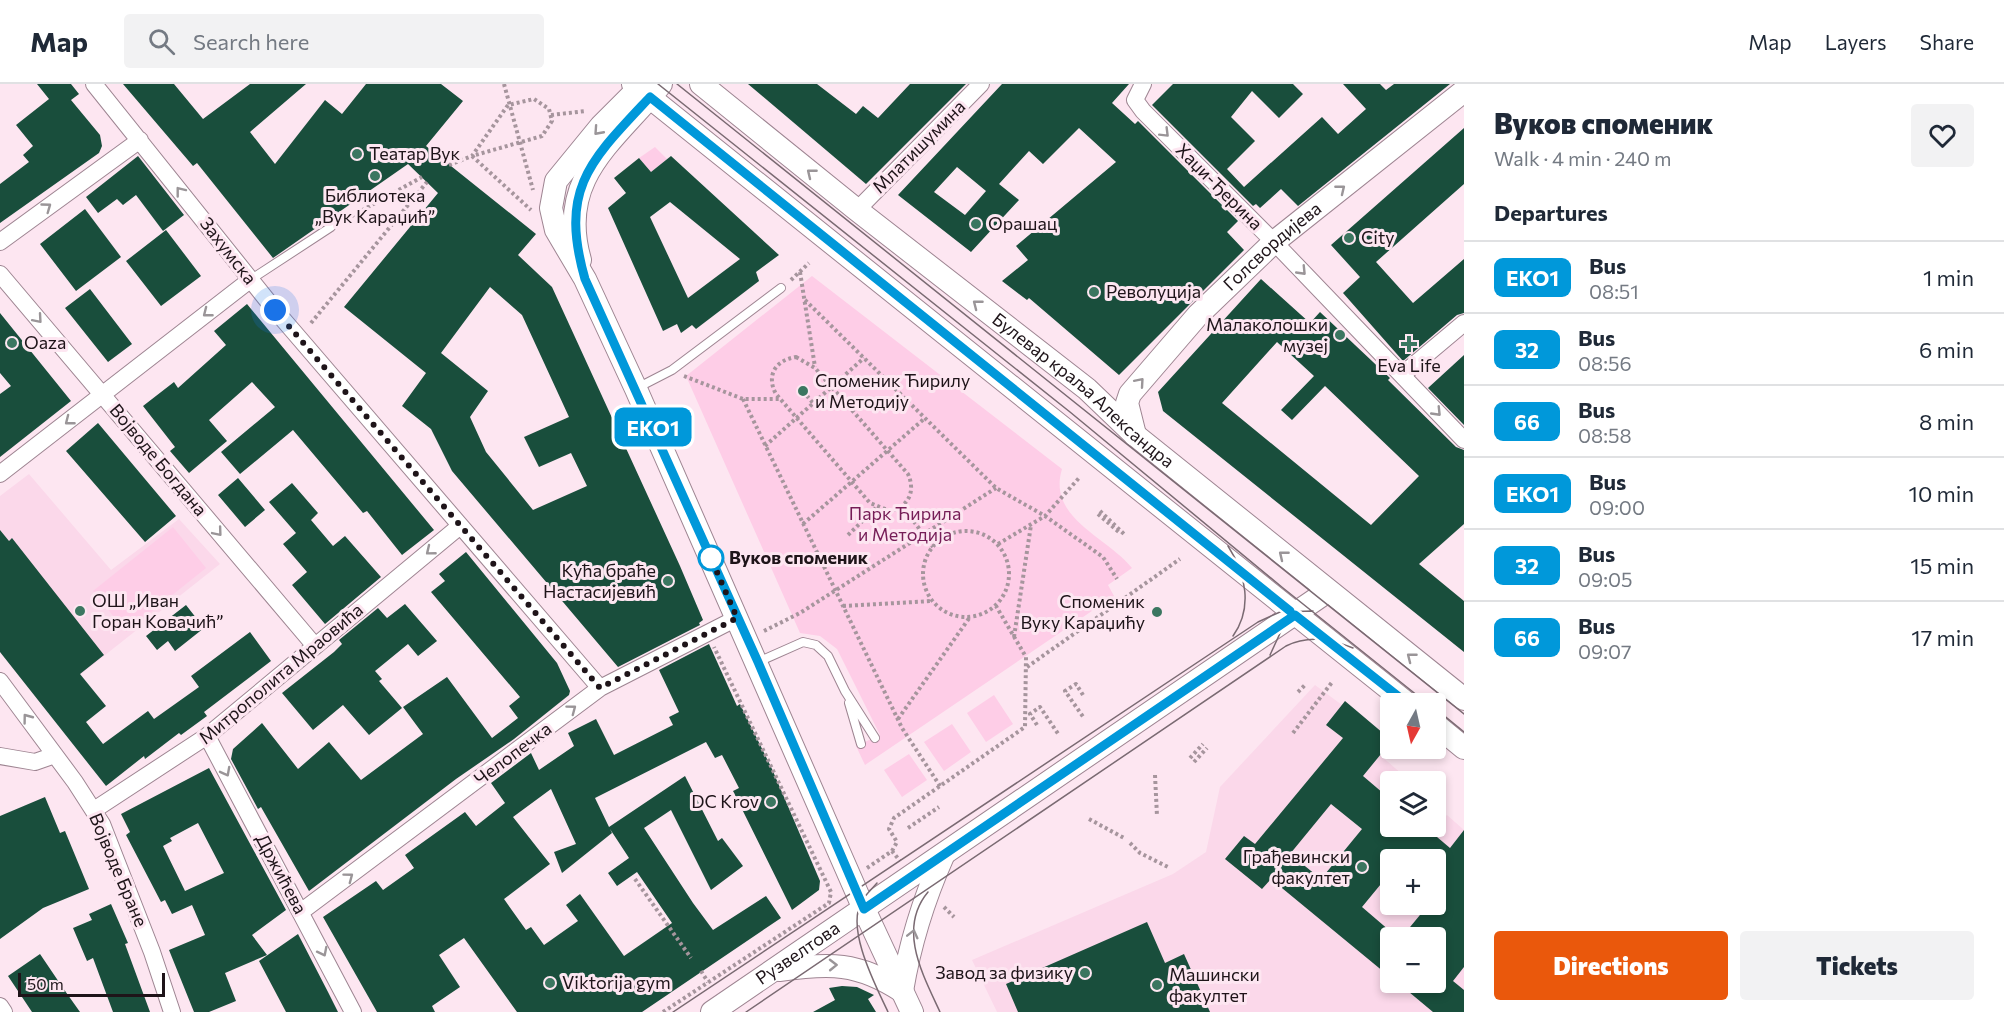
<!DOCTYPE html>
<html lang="en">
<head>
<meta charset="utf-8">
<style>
  :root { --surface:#fff; --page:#f2f2f3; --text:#1f2937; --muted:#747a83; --line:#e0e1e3; --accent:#ea580c }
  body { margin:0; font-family:Commissioner,sans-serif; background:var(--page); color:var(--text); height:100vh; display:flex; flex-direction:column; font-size:22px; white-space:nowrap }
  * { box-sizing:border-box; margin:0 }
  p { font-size:20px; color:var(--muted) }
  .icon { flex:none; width:33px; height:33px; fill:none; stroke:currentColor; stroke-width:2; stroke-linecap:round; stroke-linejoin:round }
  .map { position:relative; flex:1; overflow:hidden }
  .panel { display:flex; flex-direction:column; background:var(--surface); width:540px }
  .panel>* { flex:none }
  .badge { padding:0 12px; border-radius:9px; font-size:21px; line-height:39px }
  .needle { width:39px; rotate:188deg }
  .buttons { position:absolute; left:1380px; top:609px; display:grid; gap:12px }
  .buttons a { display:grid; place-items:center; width:66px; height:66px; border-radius:6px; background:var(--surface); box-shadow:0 3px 9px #0003; font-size:30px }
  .scale { position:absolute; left:18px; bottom:15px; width:147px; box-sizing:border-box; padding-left:6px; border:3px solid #1e1419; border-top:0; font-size:16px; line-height:21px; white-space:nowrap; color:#1e1419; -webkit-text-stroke:4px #fde6f1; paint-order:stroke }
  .you { position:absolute; width:30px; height:30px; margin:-15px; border:4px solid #fff; border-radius:50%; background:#1a73e8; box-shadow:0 0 0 9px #1a73e833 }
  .map>.badge { position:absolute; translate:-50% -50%; box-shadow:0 0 0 3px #fff }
  h2 { padding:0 30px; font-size:22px; line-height:54px }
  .round { display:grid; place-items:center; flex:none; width:63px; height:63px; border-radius:6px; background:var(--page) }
  .head { display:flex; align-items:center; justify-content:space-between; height:102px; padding:0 30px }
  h1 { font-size:28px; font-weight:800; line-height:45px }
  .action { display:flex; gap:12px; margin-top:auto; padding:12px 30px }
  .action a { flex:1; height:69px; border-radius:6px; background:var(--accent); color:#fff; font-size:24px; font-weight:800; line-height:69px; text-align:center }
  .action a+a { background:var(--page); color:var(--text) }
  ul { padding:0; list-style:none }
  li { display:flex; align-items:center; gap:18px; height:72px; padding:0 30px; border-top:2px solid var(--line) }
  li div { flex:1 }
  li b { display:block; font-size:22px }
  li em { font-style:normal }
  li .badge { min-width:66px; font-weight:700; text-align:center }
  header { display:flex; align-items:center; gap:36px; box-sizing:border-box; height:84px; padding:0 30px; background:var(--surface); border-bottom:2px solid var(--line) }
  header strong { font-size:28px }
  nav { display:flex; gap:33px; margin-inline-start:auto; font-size:21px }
  .search { width:420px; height:54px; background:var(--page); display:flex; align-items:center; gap:15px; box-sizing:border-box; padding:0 21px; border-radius:6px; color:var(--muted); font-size:22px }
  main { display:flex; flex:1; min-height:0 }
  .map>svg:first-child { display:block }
</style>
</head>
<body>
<header>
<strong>Map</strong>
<div class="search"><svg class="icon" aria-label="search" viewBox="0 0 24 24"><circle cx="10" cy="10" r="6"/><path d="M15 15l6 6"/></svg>Search here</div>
<nav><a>Map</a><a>Layers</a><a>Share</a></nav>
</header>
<main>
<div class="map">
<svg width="1464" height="928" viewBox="0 0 1464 928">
  <rect width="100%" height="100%" fill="#fde6f1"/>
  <!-- built -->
  <path fill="#fbd8ea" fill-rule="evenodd" d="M 29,390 L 111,486 L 179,435 L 220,480 L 42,621 L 0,568 L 0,412 Z
    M 1315,601 L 1342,621 L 1345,617 L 1390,655 L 1380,671 L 1410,697 L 1390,698 L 1390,742 L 1436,742 L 1436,728 L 1443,734 L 1447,731 L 1464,746 L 1464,928 L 997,928 L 972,876 L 1173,790 L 1206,768 L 1220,703 ZM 1390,776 L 1436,776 L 1436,820 L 1390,820 ZM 1390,854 L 1436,854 L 1436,898 L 1390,898 Z"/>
  <!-- green -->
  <path fill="#fecde7" d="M 655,63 L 667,75 L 651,88 L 639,74 Z
    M 812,192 L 1062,385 C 1047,434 1106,452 1132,484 L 1108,501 L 1114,512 L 865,681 L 856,662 L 880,651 L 837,565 L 820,552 L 800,549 L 686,292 Z
    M 173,443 L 206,484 L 126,548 L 93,507 Z
    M 994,611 L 1013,640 L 986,658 L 967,629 Z
    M 952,640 L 971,668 L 944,687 L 924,658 Z
    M 909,670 L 927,696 L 902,713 L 884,686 Z"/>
  <!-- building -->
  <path fill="#194e3c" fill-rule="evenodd" d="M 37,0 L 71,0 L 79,10 L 71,16 L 100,51 L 102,62 L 99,69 L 0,139 L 0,100 L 29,78 L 23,71 L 33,62 L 16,41 L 49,15 Z
    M 123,0 L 174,0 L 203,35 L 250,0 L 306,0 L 250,48 L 275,80 L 325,16 L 342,30 L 366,0 L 441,0 L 463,17 L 426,62 L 536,150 L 518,171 L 552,203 L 680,482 L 703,536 L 699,539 L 700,541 L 618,583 L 452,387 L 431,345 L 402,322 L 426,289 L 344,223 L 438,109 L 408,80 L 273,174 L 197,79 L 193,82 ZM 490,203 L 522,231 L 569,333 L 524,353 L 539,383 L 571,369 L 587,402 L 533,426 L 486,368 L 470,333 L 488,307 L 441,269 Z
    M 748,0 L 817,0 L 856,30 L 863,22 L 878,34 L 910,0 L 966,0 L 866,100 Z
    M 1002,0 L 1129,0 L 1112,19 L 1135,40 L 1138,37 L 1238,137 L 1227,148 L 1244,166 L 1119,291 L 1029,214 L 1027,216 L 1002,197 L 1028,176 L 1016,162 L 1116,78 L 1079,44 L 1043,80 L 1029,67 L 999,100 L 1019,116 L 971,168 L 898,111 ZM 957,83 L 986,107 L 965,131 L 934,108 Z
    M 1173,0 L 1293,0 L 1303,10 L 1279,34 L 1252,7 L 1231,33 L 1255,57 L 1227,85 L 1244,103 L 1322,33 L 1338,50 L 1366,25 L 1343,0 L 1380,0 L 1386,6 L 1394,0 L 1450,0 L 1298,122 L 1281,105 L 1260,124 L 1256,120 L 1253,122 L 1152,21 Z
    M 1464,44 L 1464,100 L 1376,178 L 1413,219 L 1464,175 L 1464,229 L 1457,231 L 1403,277 L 1343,209 L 1360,193 L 1331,161 Z
    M 138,72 L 184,131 L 163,147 L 136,111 L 123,121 L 117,115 L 98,129 L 86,113 Z
    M 671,72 L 779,171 L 756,188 L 759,197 L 696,245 L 692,241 L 681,249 L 677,240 L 663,247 L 608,124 L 626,109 L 614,94 L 639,74 L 651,88 ZM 670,118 L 740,175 L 688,214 L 650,133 Z
    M 85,125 L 121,173 L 76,207 L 40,160 Z
    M 166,146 L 201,192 L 161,222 L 126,177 Z
    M 1261,195 L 1310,239 L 1320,228 L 1390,294 L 1388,296 L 1456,363 L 1464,366 L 1464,440 L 1419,480 L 1464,517 L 1464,568 L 1163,327 L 1158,308 ZM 1277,258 L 1314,292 L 1281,326 L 1292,336 L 1325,302 L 1419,392 L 1371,441 L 1222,319 Z
    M 90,205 L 132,260 L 108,278 L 65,224 Z
    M 247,220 L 434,446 L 402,471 L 367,427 L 363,429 L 293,346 L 240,390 L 221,368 L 275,323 L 252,298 L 209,336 L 227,357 L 189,389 L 170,367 L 175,363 L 143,322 L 174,298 L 178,304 L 226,261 L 214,247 Z
    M 0,229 L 71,317 L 0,373 L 0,310 L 11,302 L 0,289 Z
    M 1464,271 L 1464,341 L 1428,304 Z
    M 98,339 L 176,432 L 145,458 L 66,367 Z
    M 238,394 L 265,426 L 245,443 L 218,411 Z
    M 292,399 L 318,429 L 311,436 L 333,462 L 345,452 L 381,493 L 325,540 L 292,501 L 307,488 L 283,460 L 296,449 L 269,418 Z
    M 0,446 L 9,457 L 12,454 L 104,571 L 80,590 L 106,622 L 86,638 L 103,660 L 148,627 L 154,635 L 199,603 L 191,592 L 250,548 L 271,577 L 204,628 L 207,632 L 181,651 L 179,649 L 145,675 L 144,672 L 106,702 L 0,568 Z
    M 466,468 L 557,579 L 570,607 L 569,611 L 514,655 L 456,695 L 309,807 L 261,723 L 258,725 L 231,675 L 233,665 L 262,639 L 298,685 L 329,658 L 361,696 L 423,650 L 403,623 L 447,593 L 492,654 L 518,634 L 509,622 L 520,613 L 431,508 L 445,497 L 439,490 Z
    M 405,520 L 437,557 L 418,572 L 408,560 L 375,587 L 382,595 L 379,597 L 402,624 L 369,651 L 343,621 L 313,646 L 282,609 L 334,568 L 342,560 L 339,556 L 378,524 L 387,534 Z
    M 186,521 L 204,544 L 175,567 L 168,557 L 157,566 L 146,552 Z
    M 709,560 L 737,622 L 740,620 L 772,685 L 820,797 L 819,806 L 792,826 L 733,707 L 739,704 L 722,671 L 715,674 L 706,658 L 595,714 L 609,743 L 685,692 L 718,757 L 722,754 L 743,782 L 711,806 L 671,726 L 644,744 L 693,819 L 713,846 L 766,812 L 781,834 L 642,928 L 517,928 L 464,854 L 439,871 L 460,903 L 432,922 L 435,928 L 377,928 L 323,833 L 376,797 L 383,806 L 414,784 L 405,771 L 465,728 L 476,742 L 505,719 L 491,699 L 531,669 L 539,686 L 574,662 L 568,649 L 596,635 L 614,671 L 673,641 L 669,633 L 679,628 L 659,586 ZM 551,705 L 576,760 L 554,768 L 562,789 L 612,749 L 610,745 L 629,774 L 608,789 L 617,802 L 637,788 L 672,839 L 624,872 L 580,810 L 566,821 L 578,837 L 544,861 L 531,843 L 526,846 L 504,815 L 550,780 L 513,733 Z
    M 1345,617 L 1390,655 L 1390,659 L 1363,692 L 1390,715 L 1390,742 L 1424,742 L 1450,764 L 1464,746 L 1464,883 L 1453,897 L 1464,906 L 1464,928 L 1433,928 L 1397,898 L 1436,898 L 1436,854 L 1401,854 L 1429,820 L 1436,820 L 1436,776 L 1390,776 L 1390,789 L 1362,823 L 1390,847 L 1390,893 L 1271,795 L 1262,805 L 1225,775 L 1244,752 L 1255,760 L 1343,654 L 1326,641 ZM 1331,720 L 1362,745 L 1321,795 L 1290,770 Z
    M 209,684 L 286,826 L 252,851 L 267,871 L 225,889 L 236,917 L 209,928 L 194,928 L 169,866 L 205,851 L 192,821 L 172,830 L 165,816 L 161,818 L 126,751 L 130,748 L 121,730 ZM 198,739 L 224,789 L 185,807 L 163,762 L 172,757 L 170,754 Z
    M 45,713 L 60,749 L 65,747 L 89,805 L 43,824 L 0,855 L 0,732 Z
    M 111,820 L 128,859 L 125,860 L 150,928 L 113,928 L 93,874 L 87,877 L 73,844 L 92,836 L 89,830 Z
    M 1147,838 L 1165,879 L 1184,870 L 1210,928 L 1018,928 L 1006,900 Z
    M 298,850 L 328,908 L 338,928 L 286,928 L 259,877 Z
    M 40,870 L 63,904 L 80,928 L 32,928 L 8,892 Z
    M 842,902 L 857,903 L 874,911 L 868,915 L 876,928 L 813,928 L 835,916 L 829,904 Z"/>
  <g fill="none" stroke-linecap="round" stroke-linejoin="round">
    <defs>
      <path id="lane" d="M 250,196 L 331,143
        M 637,304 L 672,286 L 781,204
        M 758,578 L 803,558 L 816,561 L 828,572 L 845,607 L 875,654
        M 849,619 L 861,660"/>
      <path id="street" d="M 94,0 L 275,226 L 600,604
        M 1143,0 L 1135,16 L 1143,27 L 1274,158 L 1464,356
        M 857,126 L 981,0
        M 0,158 L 140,56
        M 0,190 L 315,562
        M 1402,291 L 1464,239
        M 0,390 L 250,196
        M 0,597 L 75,698 L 102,740 L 152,868 L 172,928
        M 207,652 L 353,928
        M 0,672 L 35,678 L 55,671
        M 94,726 L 207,652 L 460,442
        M 302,827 L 600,604 L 737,534
        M 0,922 L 4,928"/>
      <g id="secondary">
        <path d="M 633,0 L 1408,620"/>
        <path d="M 643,0 L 601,42 L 556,97 L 551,124 L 556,146 L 585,195 L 636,305 L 864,825 L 912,928"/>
        <path id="s1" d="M 701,0 L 857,126 L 1087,305 L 1135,351 L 1464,615"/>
        <path d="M 580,176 C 556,93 615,57 661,0"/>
        <path id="s2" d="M 1135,351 L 1127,319 L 1130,310 L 1198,231 L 1274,158 L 1464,7"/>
        <path d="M 1436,641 L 1464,664"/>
        <path d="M 779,886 C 829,879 858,878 902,907"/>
        <path d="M 902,907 C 910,859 923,817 943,772"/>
        <path id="s3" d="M 712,928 L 1328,507"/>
      </g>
    </defs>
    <!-- lane casing -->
    <use href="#lane" stroke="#9e8592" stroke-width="10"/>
    <!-- street casing -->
    <use href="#street" stroke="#9e8592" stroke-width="18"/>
    <!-- secondary casing -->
    <use href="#secondary" stroke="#9e8592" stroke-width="24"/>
    <!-- path -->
    <path stroke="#a6959d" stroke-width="4" stroke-dasharray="3 3" stroke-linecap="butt" d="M 504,0 L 533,106
      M 551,31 L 586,27
      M 472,72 L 531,126
      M 449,81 L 472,72 L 508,21 L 534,15 L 549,25 L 552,37 L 542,52 L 472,72
      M 341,138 L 422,93
      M 800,188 L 815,283
      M 791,196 L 809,179
      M 805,216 L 996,404 L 1045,432 L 1103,473 L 1117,495
      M 311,239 L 427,98
      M 796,273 L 815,284 L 908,390 C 916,408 908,423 890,427 L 870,419 L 776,310 C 766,292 775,276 796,273 Z
      M 684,292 L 743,315 L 780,315
      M 803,307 L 813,319
      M 743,315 L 902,644 L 940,702
      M 765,362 L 864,274
      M 903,423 L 933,463
      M 1100,427 L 1124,450
      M 1098,430 L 1120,449
      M 803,440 L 925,334
      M923 490a43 43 0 1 1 86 0a43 43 0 1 1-86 0Z
      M 848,451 L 876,424
      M 998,460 L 1045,432 L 1079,394
      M 843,522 L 932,517
      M 764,547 L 800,529 L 996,404
      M 1014,553 L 1031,441
      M 1027,583 L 1180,475
      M 1298,608 L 1305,601
      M 1083,611 L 1076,600 L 1065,607 L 1084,634
      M 898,635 L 970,533
      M 1037,641 L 1030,630 L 1040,623 L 1059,651
      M 1293,649 L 1333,597
      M 1190,674 L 1203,660
      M 1194,678 L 1207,664
      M 1155,691 L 1157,732
      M 1089,735 L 1124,754
      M 908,744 L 939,723
      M 1130,759 L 1140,769 L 1168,783
      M 892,767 L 897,758 L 889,745 L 894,734 L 1025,643 L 1026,573 L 996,522
      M 867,784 L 892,767 L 900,777
      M 635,795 L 691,874
      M 944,823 L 954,833
      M 701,887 L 708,898
      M 663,928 L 829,819 L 831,808 L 714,563"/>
    <!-- lane -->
    <use href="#lane" stroke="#fff" stroke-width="8"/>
    <!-- street -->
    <use href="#street" stroke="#fff" stroke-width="16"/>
    <!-- secondary -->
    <use href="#secondary" stroke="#fff" stroke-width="22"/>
    <!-- tram -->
    <path stroke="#7a6a72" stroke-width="1.5" d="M 658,0 L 1070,328 L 1283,504 L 1428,620
      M 677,0 L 1464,630
      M 1228,462 C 1246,490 1253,524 1233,552
      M 1270,571 L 1282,545 L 1286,520
      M 1436,625 L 1464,648
      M 877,799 C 872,805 865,811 862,817 C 845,844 876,902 888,928
      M 928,808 C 897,845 923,891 940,928
      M 673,928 L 1258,538 L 1280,528 L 1313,527
      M 746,928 L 1286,562 C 1308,551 1332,555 1353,564"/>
  </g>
  <!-- one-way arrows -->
  <defs><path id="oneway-chevron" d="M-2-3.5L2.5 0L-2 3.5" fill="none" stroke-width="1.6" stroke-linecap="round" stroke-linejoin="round" transform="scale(1.5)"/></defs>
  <g stroke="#9a9598">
    <use href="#oneway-chevron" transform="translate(598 47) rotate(132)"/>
    <use href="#oneway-chevron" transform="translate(1165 49) rotate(45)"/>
    <use href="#oneway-chevron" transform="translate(811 89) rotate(-141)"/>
    <use href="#oneway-chevron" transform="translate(1341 105) rotate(-39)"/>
    <use href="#oneway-chevron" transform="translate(180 107) rotate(-128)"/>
    <use href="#oneway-chevron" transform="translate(47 123) rotate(-36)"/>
    <use href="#oneway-chevron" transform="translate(1302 187) rotate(46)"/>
    <use href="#oneway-chevron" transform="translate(977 220) rotate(-142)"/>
    <use href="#oneway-chevron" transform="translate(207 229) rotate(142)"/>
    <use href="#oneway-chevron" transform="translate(38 235) rotate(49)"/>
    <use href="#oneway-chevron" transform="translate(1140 298) rotate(-49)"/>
    <use href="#oneway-chevron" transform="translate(1437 328) rotate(46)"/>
    <use href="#oneway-chevron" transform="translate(69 337) rotate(142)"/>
    <use href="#oneway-chevron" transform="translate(218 448) rotate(50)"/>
    <use href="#oneway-chevron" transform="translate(430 467) rotate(141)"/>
    <use href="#oneway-chevron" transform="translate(1283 471) rotate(-141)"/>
    <use href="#oneway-chevron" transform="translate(1411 573) rotate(-142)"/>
    <use href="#oneway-chevron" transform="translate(572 625) rotate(-37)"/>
    <use href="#oneway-chevron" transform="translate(27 634) rotate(-127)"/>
    <use href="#oneway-chevron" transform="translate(226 688) rotate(62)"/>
    <use href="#oneway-chevron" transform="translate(349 793) rotate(-37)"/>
    <use href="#oneway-chevron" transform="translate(913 850) rotate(-76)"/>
    <use href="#oneway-chevron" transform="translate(323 868) rotate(63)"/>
    <use href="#oneway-chevron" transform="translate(833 881) rotate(-1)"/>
  </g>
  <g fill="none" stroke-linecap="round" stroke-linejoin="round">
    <defs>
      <path id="line" d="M 1290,527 L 650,13 C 590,77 559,104 585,195 L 758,578 L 864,825 L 1295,531 L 1408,620"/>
    </defs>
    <!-- line casing -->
    <use href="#line" stroke="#fff" stroke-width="14"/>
    <!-- line -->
    <use href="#line" stroke="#0098da" stroke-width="9"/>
    <!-- walk -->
    <path stroke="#1e1419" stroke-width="6" stroke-dasharray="0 10.8" d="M 275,226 L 600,604 L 737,534 L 710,472 L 711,474"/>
  </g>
  <!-- markers -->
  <g fill="#3b7660" stroke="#fde6f1" stroke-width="2">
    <circle cx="357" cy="70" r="6"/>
    <circle cx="375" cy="92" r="6"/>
    <circle cx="976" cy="140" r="6"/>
    <circle cx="1349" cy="154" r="6"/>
    <circle cx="1094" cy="208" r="6"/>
    <circle cx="1340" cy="251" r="6"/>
    <circle cx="12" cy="259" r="6"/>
    <path d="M1406 251h6v6h6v6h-6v6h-6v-6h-6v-6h6z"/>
    <circle cx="803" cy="307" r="6"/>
    <circle cx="668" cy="497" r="6"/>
    <circle cx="80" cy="527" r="6"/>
    <circle cx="1157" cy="528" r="6"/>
    <circle cx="771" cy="718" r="6"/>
    <circle cx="1362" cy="783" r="6"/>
    <circle cx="1085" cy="889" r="6"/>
    <circle cx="550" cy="899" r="6"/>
    <circle cx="1157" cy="901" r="6"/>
  </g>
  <circle fill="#fff" stroke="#0098da" stroke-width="3" cx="711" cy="474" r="12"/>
  <g text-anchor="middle" stroke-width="6" stroke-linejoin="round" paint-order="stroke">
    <!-- street labels -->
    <g font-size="18" fill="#1e1419" stroke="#fde6f1">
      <text transform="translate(919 63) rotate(-45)" y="6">Млатишумина</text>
      <text transform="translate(1219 103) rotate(45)" y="6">Хаџи-Ђерина</text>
      <text dy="6" stroke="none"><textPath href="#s2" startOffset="248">Голсвордијева</textPath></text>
      <text transform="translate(228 167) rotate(52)" y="6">Захумска</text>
      <text dy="6" stroke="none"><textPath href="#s1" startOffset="490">Булевар краља Александра</textPath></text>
      <text transform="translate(158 376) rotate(50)" y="6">Војводе Богдана</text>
      <text transform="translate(281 590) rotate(-40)" y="6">Митрополита Мраовића</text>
      <text transform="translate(513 670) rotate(-37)" y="6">Челопечка</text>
      <text transform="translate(118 786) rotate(67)" y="6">Војводе Бране</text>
      <text transform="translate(281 790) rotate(62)" y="6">Држићева</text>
      <text dy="6" stroke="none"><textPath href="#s3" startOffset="104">Рузвелтова</textPath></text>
    </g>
    <!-- poi labels -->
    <g font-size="18" fill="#1e1419" stroke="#fde6f1" text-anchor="start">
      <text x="369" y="76">Театар Вук</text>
      <text x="375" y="118" text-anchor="middle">Библиотека<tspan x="375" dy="21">„Вук Караџић”</tspan></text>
      <text x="988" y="146">Орашац</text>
      <text x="1361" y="160">City</text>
      <text x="1106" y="214">Револуција</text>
      <text x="1328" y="247" text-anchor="end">Малаколошки<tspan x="1328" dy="21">музеј</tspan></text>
      <text x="24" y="265">Oaza</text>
      <text x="1409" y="288" text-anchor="middle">Eva Life</text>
      <text x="815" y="303">Споменик Ћирилу<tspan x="815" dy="21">и Методију</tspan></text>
      <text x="656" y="493" text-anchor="end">Кућа браће<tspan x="656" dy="21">Настасијевић</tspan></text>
      <text x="92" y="523">ОШ „Иван<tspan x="92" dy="21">Горан Ковачић”</tspan></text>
      <text x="1145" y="524" text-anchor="end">Споменик<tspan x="1145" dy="21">Вуку Караџићу</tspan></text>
      <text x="759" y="724" text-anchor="end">DC Krov</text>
      <text x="1350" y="779" text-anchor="end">Грађевински<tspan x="1350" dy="21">факултет</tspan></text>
      <text x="1073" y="895" text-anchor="end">Завод за физику</text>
      <text x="1169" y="897">Машински<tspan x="1169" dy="21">факултет</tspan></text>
      <text x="562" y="905">Viktorija gym</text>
    </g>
    <!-- park labels -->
    <g font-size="18" fill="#761d57" stroke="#fde6f1">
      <text x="905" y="436">Парк Ћирила<tspan x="905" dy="21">и Методија</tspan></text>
    </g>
    <!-- stop labels -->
    <g font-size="18" font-weight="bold" fill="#1e1419" stroke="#fde6f1" text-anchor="start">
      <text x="729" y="480">Вуков споменик</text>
    </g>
  </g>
</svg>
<div class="buttons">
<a><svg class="needle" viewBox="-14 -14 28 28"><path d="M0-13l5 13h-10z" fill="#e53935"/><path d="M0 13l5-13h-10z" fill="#747a83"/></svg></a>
<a><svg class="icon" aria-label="layers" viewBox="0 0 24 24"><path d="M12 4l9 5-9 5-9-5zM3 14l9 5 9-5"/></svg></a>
<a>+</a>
<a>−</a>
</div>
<div class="scale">50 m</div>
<div class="you" style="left:275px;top:226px"></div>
<b class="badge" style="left:653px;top:343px;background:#0098da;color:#fff">EKO1</b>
</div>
<section class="panel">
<div class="head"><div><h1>Вуков споменик</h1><p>Walk · 4 min · 240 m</p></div><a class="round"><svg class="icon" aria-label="heart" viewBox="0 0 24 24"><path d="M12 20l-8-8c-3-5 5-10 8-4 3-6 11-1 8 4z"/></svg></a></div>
<h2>Departures</h2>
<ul>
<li><span class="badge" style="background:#0098da;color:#fff">EKO1</span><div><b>Bus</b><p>08:51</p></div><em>1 min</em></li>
<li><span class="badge" style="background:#0098da;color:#fff">32</span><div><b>Bus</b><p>08:56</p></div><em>6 min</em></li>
<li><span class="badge" style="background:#0098da;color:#fff">66</span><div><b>Bus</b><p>08:58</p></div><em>8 min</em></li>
<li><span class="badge" style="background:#0098da;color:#fff">EKO1</span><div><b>Bus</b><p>09:00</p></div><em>10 min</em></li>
<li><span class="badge" style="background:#0098da;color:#fff">32</span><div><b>Bus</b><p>09:05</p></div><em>15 min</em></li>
<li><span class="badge" style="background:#0098da;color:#fff">66</span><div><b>Bus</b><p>09:07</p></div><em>17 min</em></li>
</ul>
<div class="action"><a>Directions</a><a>Tickets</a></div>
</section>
</main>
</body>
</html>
